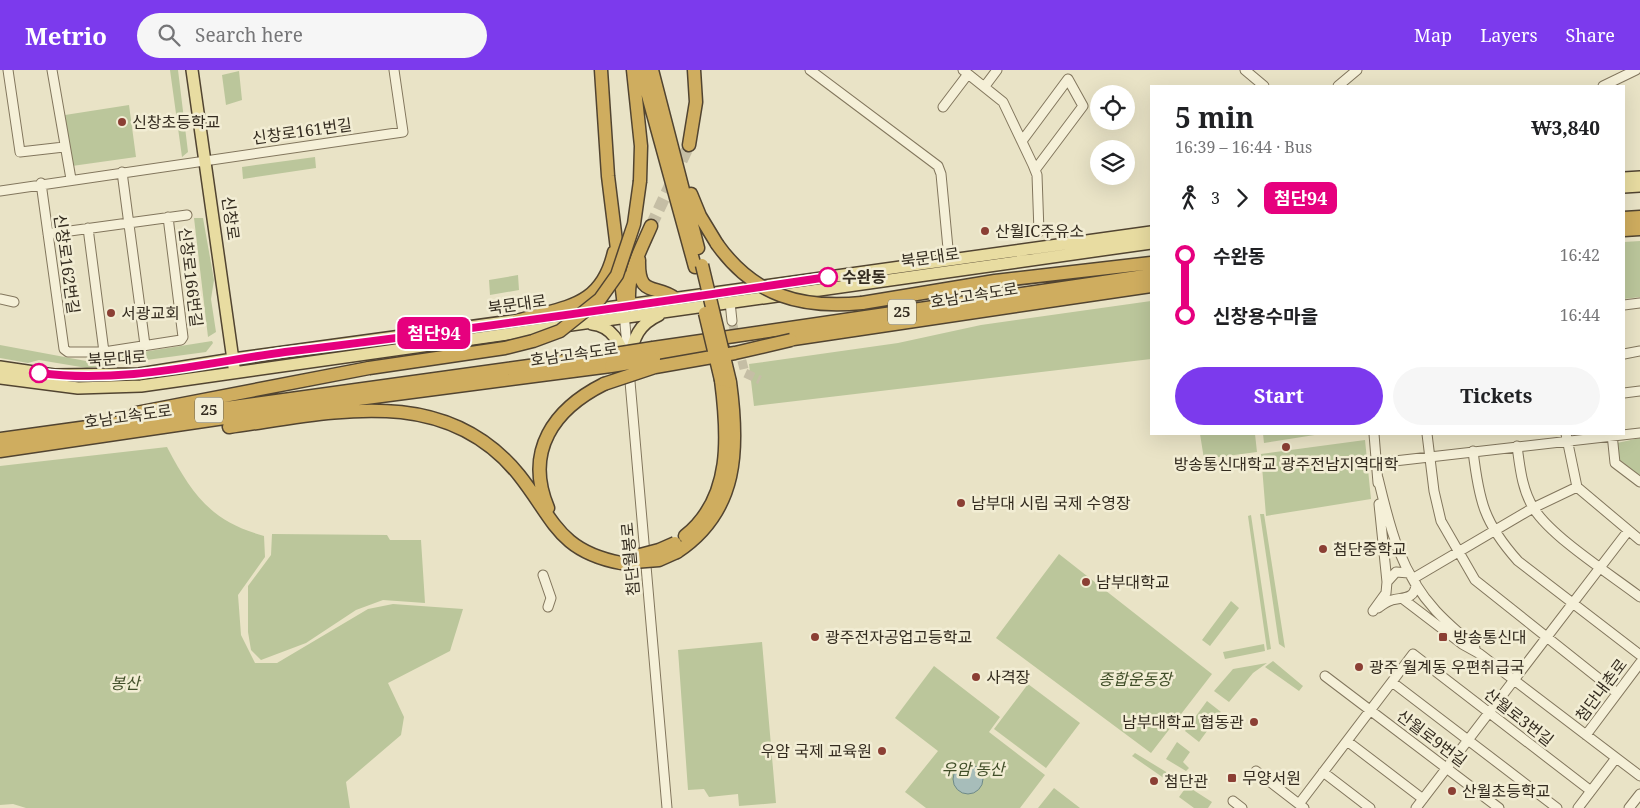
<!DOCTYPE html>
<html lang="en">
<head>
<meta charset="utf-8">
<style>
  :root { --surface:#fff; --page:#f6f6f6; --text:#202124; --muted:#757577; --accent:#7c3aed }
  body { margin:0; font-family:"Noto Serif","Noto Sans KR",serif; background:var(--page); color:var(--text); height:100vh; display:flex; flex-direction:column; font-size:19px; white-space:nowrap }
  * { box-sizing:border-box; margin:0 }
  p { font-size:16px; color:var(--muted) }
  .icon { flex:none; width:28px; height:28px; fill:none; stroke:currentColor; stroke-width:2; stroke-linecap:round; stroke-linejoin:round }
  .map { position:relative; flex:1; overflow:hidden }
  .drawer { position:absolute; left:1150px; top:15px; width:475px; height:350px; display:flex; flex-direction:column; background:var(--surface); border-radius:0px; box-shadow:0 5px 20px #0002 }
  .drawer>* { flex:none }
  .badge { padding:0 10px; border-radius:8px; font-size:18px; line-height:32px }
  .fabs { position:absolute; left:1090px; top:15px; display:grid; gap:10px }
  .fabs a { display:grid; place-items:center; width:45px; height:45px; border-radius:50%; background:var(--surface); box-shadow:0 5px 20px #0002; font-size:25px }
  .map>.badge { position:absolute; translate:-50% -50%; box-shadow:0 0 0 2px #fff }
  .legs { display:flex; align-items:center; gap:8px; height:55px; padding:0 25px; font-size:16px }
  .legs p { margin-inline-start:auto }
  .head { display:flex; align-items:center; justify-content:space-between; height:85px; padding:0 25px }
  h1 { font-size:28px; font-weight:700; line-height:38px }
  .primary-button { display:flex; gap:10px; margin-top:auto; padding:10px 25px }
  .primary-button a { flex:1; height:58px; border-radius:30px; background:var(--accent); color:#fff; font-size:20px; font-weight:700; line-height:58px; text-align:center }
  .primary-button a+a { background:var(--page); color:var(--text) }
  ul { padding:0 25px; list-style:none }
  li { display:flex; align-items:center; gap:18px; height:60px; font-size:19px }
  li i { display:grid; place-items:center; width:8px; height:100%; margin:0 6px; background:currentColor }
  li i::after { content:''; width:12px; height:12px; margin:-6px; border:4px solid; border-radius:50%; background:var(--surface) }
  li p { margin-inline-start:auto }
  li:first-child i { background:linear-gradient(#0000 50%,currentColor 0) }
  li:last-child i { background:linear-gradient(currentColor 50%,#0000 0) }
  header { display:flex; align-items:center; gap:30px; box-sizing:border-box; height:70px; padding:0 25px; background:var(--accent); color:#fff }
  header strong { font-size:24px }
  nav { display:flex; gap:28px; margin-inline-start:auto; font-size:18px }
  .search { width:350px; height:45px; background:var(--page); display:flex; align-items:center; gap:12px; box-sizing:border-box; padding:0 18px; border-radius:28px; color:var(--muted); font-size:19px }
  .map>svg:first-child { display:block }
</style>
</head>
<body>
<header>
<strong>Metrio</strong>
<div class="search"><svg class="icon" aria-label="search" viewBox="0 0 24 24"><circle cx="10" cy="10" r="6"/><path d="M15 15l6 6"/></svg>Search here</div>
<nav><a>Map</a><a>Layers</a><a>Share</a></nav>
</header>
<div class="map">
<svg width="1640" height="738" viewBox="0 0 1640 738">
  <rect width="100%" height="100%" fill="#e9e3c6"/>
  <!-- green -->
  <path fill="#bbc69b" d="M 170,0 L 178,0 L 188,82 L 182,87 Z
    M 239,1 L 242,30 L 226,35 L 222,5 Z
    M 129,35 L 136,87 L 72,96 L 65,45 Z
    M 315,87 L 316,98 L 243,109 L 242,97 Z
    M 194,148 L 203,148 L 214,210 L 211,229 L 216,262 L 208,267 Z
    M 1640,171 L 1640,227 L 1624,229 L 1624,172 Z
    M 518,205 L 519,220 L 490,225 L 489,210 Z
    M 1151,231 L 1151,289 L 754,336 L 749,294 L 898,273 L 981,255 Z
    M 212,271 L 213,273 L 206,282 L 87,298 L 39,290 L 28,293 L 0,288 L 0,275 L 86,291 Z
    M 1200,364 L 1255,364 L 1257,382 L 1204,389 Z
    M 1263,364 L 1321,364 L 1264,373 Z
    M 1640,368 L 1640,406 L 1619,389 L 1617,373 Z
    M 1365,370 L 1371,429 L 1266,446 L 1261,384 Z
    M 167,377 C 192,424 210,451 264,466 L 265,487 L 238,525 L 241,565 L 255,593 L 277,593 L 368,539 L 393,534 L 463,539 L 450,581 L 388,613 L 404,647 L 401,665 L 346,712 L 350,738 L 26,738 L 13,734 L 0,735 L 0,396 Z
    M 1260,444 L 1264,444 L 1285,578 L 1279,574 Z
    M 1251,445 L 1271,579 L 1267,580 L 1248,446 Z
    M 272,464 L 387,465 L 390,470 L 421,470 L 425,533 L 383,530 L 356,540 L 306,573 L 261,590 L 251,580 L 248,562 L 248,516 L 271,485 Z
    M 1059,484 L 1212,604 L 1151,683 L 996,568 Z
    M 1231,531 L 1239,538 L 1210,576 L 1202,570 Z
    M 762,572 L 776,733 L 739,736 L 738,724 L 709,727 L 704,719 L 688,720 L 678,580 Z
    M 1264,574 L 1265,581 L 1225,589 L 1223,582 Z
    M 1273,591 L 1303,616 L 1299,621 L 1265,597 Z
    M 1267,593 L 1253,603 L 1229,632 L 1214,621 L 1233,599 Z
    M 934,596 L 1000,647 L 989,662 L 1045,705 L 1020,738 L 926,738 L 905,722 L 938,681 L 895,648 Z
    M 1028,614 L 1080,653 L 1046,698 L 994,659 Z
    M 1207,631 L 1221,642 L 1199,672 L 1185,661 Z
    M 1177,672 L 1190,682 L 1183,692 L 1189,698 L 1186,701 L 1166,689 Z
    M 1135,683 L 1186,714 L 1181,720 L 1132,686 Z
    M 1187,716 L 1212,732 L 1208,738 L 1194,738 L 1179,727 Z
    M 1054,718 L 1080,738 L 1038,738 Z"/>
  <!-- water -->
  <path fill="#a7bdba" stroke="#6e8a87" d="M953 709a15 15 0 1 1 30 0a15 15 0 1 1-30 0Z"/>
  <g fill="none" stroke-linecap="round" stroke-linejoin="round">
    <!-- minor-tunnel -->
    <path stroke="#c5bea5" stroke-width="9" stroke-dasharray="9 4.5" stroke-linecap="butt" d="M 732,251 L 745,303 L 760,310"/>
    <!-- highway-tunnel -->
    <path stroke="#c5bea5" stroke-width="12" stroke-dasharray="12 6" stroke-linecap="butt" d="M 651,156 L 689,75"/>
    <defs>
      <path id="minor" d="M 8,0 L 20,82 L 64,77
        M 52,0 L 71,109
        M 810,0 L 938,96 L 941,104 L 949,189
        M 963,0 L 1003,32 L 1033,95 L 1037,105 L 1039,162
        M 1245,0 L 1264,16
        M 985,16 L 997,0
        M 1338,16 L 1357,0
        M 1603,16 L 1636,0
        M 943,37 L 968,4
        M 1022,71 L 1068,9 L 1083,36 L 1035,100
        M 122,102 L 145,275
        M 41,113 L 64,279 L 68,282 L 104,282 L 181,270 L 183,267 L 168,147
        M 0,121 L 403,62 L 394,0
        M 88,158 L 104,282
        M 48,164 L 187,145
        M 0,229 L 14,232
        M 730,232 L 732,251
        M 1624,235 L 1640,233
        M 624,243 L 628,287
        M 1624,284 L 1640,281
        M 629,300 L 667,738
        M 1624,323 L 1640,321
        M 1374,364 L 1378,413
        M 1427,364 L 1434,421 L 1441,451 L 1475,510 L 1617,623
        M 1566,364 L 1577,417 L 1640,470
        M 1612,364 L 1615,393 L 1640,412
        M 1517,376 C 1520,398 1522,420 1534,439 C 1553,468 1610,504 1640,527
        M 1473,381 C 1479,431 1484,453 1518,491 L 1640,585
        M 1377,393 L 1640,363
        M 1378,408 C 1390,458 1400,502 1436,541 C 1448,554 1462,565 1475,578
        M 543,505 L 551,528 L 548,537
        M 1414,508 L 1533,438 L 1577,417
        M 1387,512 L 1396,502 L 1409,503
        M 1403,529 L 1462,574 L 1480,584 L 1640,706
        M 1378,538 C 1382,535 1387,531 1392,530 C 1403,527 1415,530 1416,514
        M 1373,541 L 1386,523 L 1387,512 L 1379,434
        M 1325,606 L 1499,738
        M 1392,612 L 1557,738
        M 1586,665 L 1640,593
        M 1347,671 L 1423,729
        M 1256,701 L 1304,738
        M 1323,702 L 1370,738
        M 1233,731 L 1242,738
        M 1299,734 L 1413,584 L 1591,721
        M 1416,738 L 1628,461
        M 1578,738 L 1616,688
        M 1629,738 L 1640,724"/>
      <path id="major" d="M 192,0 L 234,297
        M 1624,108 L 1640,107
        M 1624,117 L 1640,116
        M 549,246 L 1151,162
        M 592,254 C 612,256 620,273 626,291
        M 630,289 C 633,268 639,254 659,245
        M 0,297 L 54,305 L 139,304 L 233,289 L 526,249
        M 0,308 L 78,318 L 141,316 L 1151,173"/>
      <path id="highway" d="M 601,0 L 608,106 L 624,236
        M 633,0 L 641,76 L 640,111
        M 641,0 L 695,197
        M 652,0 L 698,178
        M 689,75 L 696,32 L 694,0
        M 691,124 L 700,146 L 717,174
        M 1624,148 L 1640,147
        M 1624,160 L 1640,159
        M 639,190 C 638,229 656,213 676,229
        M 629,228 C 628,202 641,179 651,156
        M 862,233 L 995,211 L 1151,193
        M 517,251 C 564,236 601,239 614,182
        M 780,271 L 1151,216
        M 653,278 L 1151,205
        M 654,289 L 723,279
        M 136,343 L 369,298
        M 229,357 C 331,343 444,312 519,405 C 554,449 558,481 621,493
        M 0,369 L 609,285
        M 0,381 L 320,334 L 611,296
        M 548,438 C 524,381 554,339 604,314
        M 685,466 C 733,428 728,364 721,310
        M 677,482 C 739,441 739,378 730,312"/>
    </defs>
    <!-- minor casing -->
    <use href="#minor" stroke="#82765d" stroke-width="11"/>
    <!-- major casing -->
    <use href="#major" stroke="#514431" stroke-width="14"/>
    <!-- highway casing -->
    <use href="#highway" stroke="#514431" stroke-width="15"/>
    <!-- minor -->
    <use href="#minor" stroke="#f5f0d8" stroke-width="9"/>
    <!-- major -->
    <use href="#major" stroke="#e8dca1" stroke-width="11"/>
    <!-- highway -->
    <use href="#highway" stroke="#cfad5f" stroke-width="12"/>
    <defs>
      <path id="highway-bridge" d="M 717,174 C 754,226 801,239 862,233
        M 702,195 L 730,312
        M 705,243 L 721,310
        M 609,285 L 653,278
        M 611,296 L 654,289
        M 369,298 L 505,278 L 533,271 L 560,261 L 600,229 L 617,205 L 634,154 L 640,111
        M 604,314 L 655,297 L 735,283 L 791,270
        M 640,485 L 659,480 L 675,473
        M 621,493 L 659,490 L 677,482"/>
    </defs>
    <!-- highway-bridge casing -->
    <use href="#highway-bridge" stroke="#514431" stroke-width="15" stroke-linecap="butt"/>
    <!-- highway-bridge -->
    <use href="#highway-bridge" stroke="#cfad5f" stroke-width="12"/>
  </g>
  <g fill="none" stroke-linecap="round" stroke-linejoin="round">
    <defs>
      <path id="line-1" d="M 39,303 C 122,314 204,293 285,282 C 466,260 647,234 828,207"/>
    </defs>
    <!-- line-1 casing -->
    <use href="#line-1" stroke="#fff" stroke-width="11"/>
    <!-- line-1 -->
    <use href="#line-1" stroke="#e6007e" stroke-width="8"/>
  </g>
  <!-- markers -->
  <g fill="#8b3f34" stroke="#f2edd4" stroke-width="2">
    <circle cx="122" cy="52" r="5"/>
    <circle cx="985" cy="161" r="5"/>
    <circle cx="111" cy="243" r="5"/>
    <circle cx="1286" cy="377" r="5"/>
    <circle cx="961" cy="433" r="5"/>
    <circle cx="1323" cy="479" r="5"/>
    <circle cx="1086" cy="512" r="5"/>
    <circle cx="815" cy="567" r="5"/>
    <rect x="1438" y="562" width="10" height="10" rx="2.5"/>
    <circle cx="1359" cy="597" r="5"/>
    <circle cx="976" cy="607" r="5"/>
    <circle cx="1254" cy="652" r="5"/>
    <circle cx="882" cy="681" r="5"/>
    <rect x="1227" y="703" width="10" height="10" rx="2.5"/>
    <circle cx="1154" cy="711" r="5"/>
    <circle cx="1452" cy="721" r="5"/>
  </g>
  <g fill="#fff" stroke="#e6007e" stroke-width="2.5">
    <circle cx="828" cy="207" r="9"/>
    <circle cx="39" cy="303" r="9"/>
  </g>
  <g text-anchor="middle" stroke-width="5" stroke-linejoin="round" paint-order="stroke">
    <!-- shield labels -->
    <g fill="#f2edd4" stroke="#6d6656" stroke-width="1">
      <rect x="888" y="229.5" width="28" height="25" rx="4"/>
      <rect x="195" y="327.5" width="28" height="25" rx="4"/>
    </g>
    <g font-size="15" font-weight="bold" fill="#342c20">
      <text x="902" y="247">25</text>
      <text x="209" y="345">25</text>
    </g>
    <!-- poi labels -->
    <g font-size="16" fill="#342c20" stroke="#f2edd4" text-anchor="start">
      <text x="132" y="58">신창초등학교</text>
      <text x="995" y="167">산월IC주유소</text>
      <text x="121" y="249">서광교회</text>
      <text x="1286" y="400" text-anchor="middle">방송통신대학교 광주전남지역대학</text>
      <text x="971" y="439">남부대 시립 국제 수영장</text>
      <text x="1333" y="485">첨단중학교</text>
      <text x="1096" y="518">남부대학교</text>
      <text x="825" y="573">광주전자공업고등학교</text>
      <text x="1453" y="573">방송통신대</text>
      <text x="1369" y="603">광주 월계동 우편취급국</text>
      <text x="986" y="613">사격장</text>
      <text x="1244" y="658" text-anchor="end">남부대학교 협동관</text>
      <text x="872" y="687" text-anchor="end">우암 국제 교육원</text>
      <text x="1242" y="714">무양서원</text>
      <text x="1164" y="717">첨단관</text>
      <text x="1462" y="727">산월초등학교</text>
    </g>
    <!-- street labels -->
    <g font-size="16" fill="#342c20" stroke="#f2edd4">
      <text transform="translate(302 61) rotate(-8)" y="6">신창로161번길</text>
      <text transform="translate(231 148) rotate(82)" y="6">신창로</text>
      <text transform="translate(930 187) rotate(-8)" y="6">북문대로</text>
      <text transform="translate(67 194) rotate(82)" y="6">신창로162번길</text>
      <text transform="translate(191 207) rotate(83)" y="6">신창로166번길</text>
      <text transform="translate(974 225) rotate(-9)" y="6">호남고속도로</text>
      <text transform="translate(517 234) rotate(-8)" y="6">북문대로</text>
      <text transform="translate(574 284) rotate(-8)" y="6">호남고속도로</text>
      <text transform="translate(117 288) rotate(-4)" y="6">북문대로</text>
      <text transform="translate(128 346) rotate(-8)" y="6">호남고속도로</text>
      <text transform="translate(630 489) rotate(-95)" y="6">첨단월봉로</text>
      <text transform="translate(1601 620) rotate(-53)" y="6">첨단내촌로</text>
      <text transform="translate(1519 647) rotate(38)" y="6">산월로3번길</text>
      <text transform="translate(1432 668) rotate(37)" y="6">산월로9번길</text>
    </g>
    <!-- stop labels -->
    <g font-size="16" font-weight="bold" fill="#342c20" stroke="#f2edd4" text-anchor="start">
      <text x="842" y="213">수완동</text>
    </g>
    <!-- park labels -->
    <g font-size="16" font-style="italic" fill="#404e28" stroke="#f2edd4">
      <text x="1135" y="615">종합운동장</text>
      <text x="125" y="619">봉산</text>
      <text x="973" y="705">우암 동산</text>
    </g>
  </g>
</svg>
<div class="fabs">
<a><svg class="icon" aria-label="locate" viewBox="0 0 24 24"><circle cx="12" cy="12" r="6"/><path d="M12 2v4M12 18v4M2 12h4M18 12h4"/></svg></a>
<a><svg class="icon" aria-label="layers" viewBox="0 0 24 24"><path d="M12 4l9 5-9 5-9-5zM3 14l9 5 9-5"/></svg></a>
</div>
<b class="badge" style="left:434px;top:263px;background:#e6007e;color:#fff">첨단94</b>
<section class="drawer">
<div class="head"><div><h1>5 min</h1><p>16:39 – 16:44 · Bus</p></div><b>₩3,840</b></div>
<div class="legs"><svg class="icon" aria-label="walk" viewBox="0 0 24 24"><circle cx="13" cy="4" r="2"/><path d="M13 8l-2 6 4 7M11 14l-3 7M7 12l3-4h3l4 4"/></svg>3<svg class="icon" aria-label="forward" viewBox="0 0 24 24"><path d="M9 5l7 7-7 7"/></svg><b class="badge" style="background:#e6007e;color:#fff">첨단94</b></div>
<ul>
<li><i style="color:#e6007e"></i><b>수완동</b><p>16:42</p></li>
<li><i style="color:#e6007e"></i><b>신창용수마을</b><p>16:44</p></li>
</ul>
<div class="primary-button"><a>Start</a><a>Tickets</a></div>
</section>
</div>
</body>
</html>
